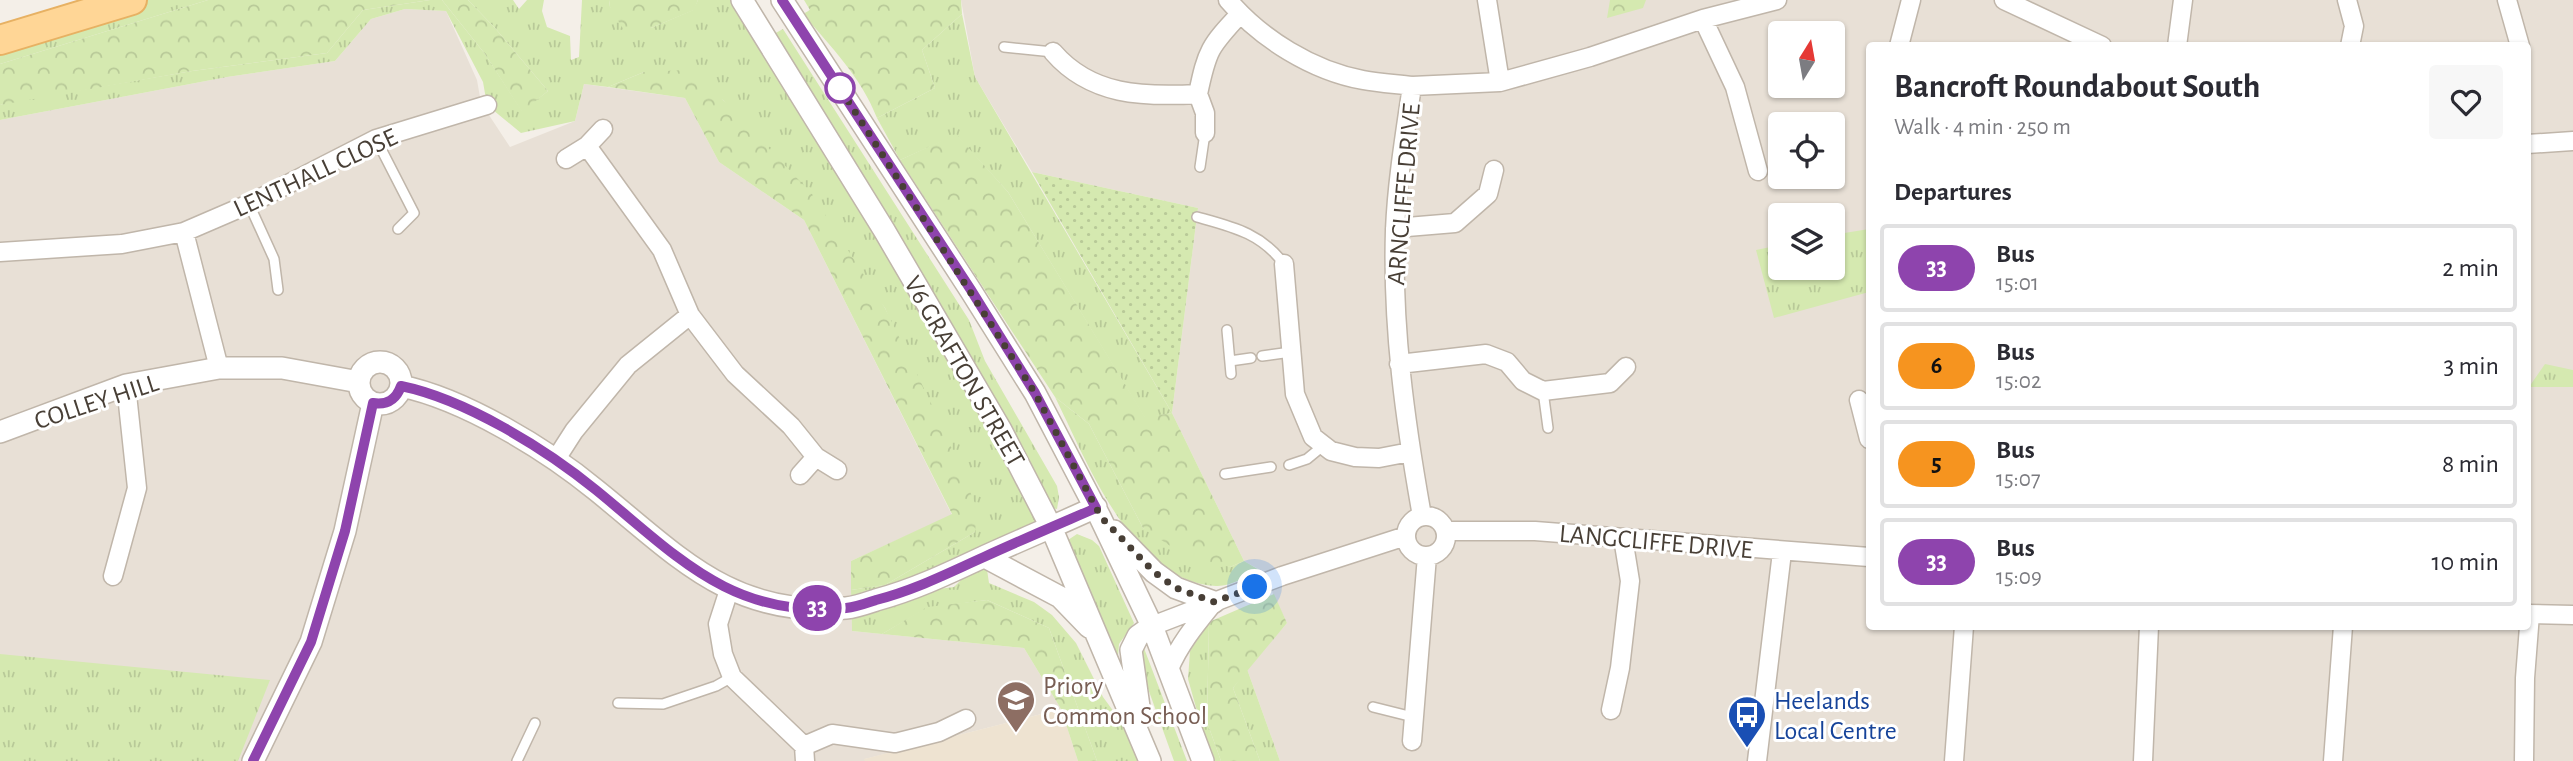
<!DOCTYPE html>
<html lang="en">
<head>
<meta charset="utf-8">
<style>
  :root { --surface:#fff; --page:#f7f7f7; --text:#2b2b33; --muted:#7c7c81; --line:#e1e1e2 }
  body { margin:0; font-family:"Alegreya Sans",sans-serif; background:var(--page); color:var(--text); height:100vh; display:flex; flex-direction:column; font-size:26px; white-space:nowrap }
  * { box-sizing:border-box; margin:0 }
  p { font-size:23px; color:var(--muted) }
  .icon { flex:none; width:38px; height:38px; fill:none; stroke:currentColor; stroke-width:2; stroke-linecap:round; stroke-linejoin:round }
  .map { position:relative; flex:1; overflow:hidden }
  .drawer { position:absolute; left:1866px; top:42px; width:665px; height:588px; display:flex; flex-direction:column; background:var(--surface); border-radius:7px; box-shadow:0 2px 5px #0004 }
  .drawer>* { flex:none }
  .badge { padding:0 14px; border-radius:23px; font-size:24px; line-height:46px }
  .needle { width:46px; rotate:11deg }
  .tools { position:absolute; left:1768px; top:21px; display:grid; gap:14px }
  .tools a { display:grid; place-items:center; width:77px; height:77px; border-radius:7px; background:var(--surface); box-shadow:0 2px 5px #0004; font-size:35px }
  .you { position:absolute; width:35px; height:35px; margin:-18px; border:5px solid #fff; border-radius:50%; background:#1a73e8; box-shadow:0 0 0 10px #1a73e833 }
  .map>.badge { position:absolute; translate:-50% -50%; box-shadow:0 0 0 4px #fff }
  h2 { padding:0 28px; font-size:26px; line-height:63px }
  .round { display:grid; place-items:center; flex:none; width:74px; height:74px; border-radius:7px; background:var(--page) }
  .summary { display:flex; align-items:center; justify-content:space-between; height:119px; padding:0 28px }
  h1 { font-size:33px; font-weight:700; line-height:52px }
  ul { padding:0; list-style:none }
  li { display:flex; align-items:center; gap:21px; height:88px; margin:0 14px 10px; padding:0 14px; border:4px solid var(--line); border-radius:7px }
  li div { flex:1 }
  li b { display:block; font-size:26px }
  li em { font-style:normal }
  li .badge { min-width:77px; font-weight:700; text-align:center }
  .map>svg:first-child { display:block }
</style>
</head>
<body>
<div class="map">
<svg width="2573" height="761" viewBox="0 0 2573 761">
  <defs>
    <pattern id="grass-tufts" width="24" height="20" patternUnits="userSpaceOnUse" patternTransform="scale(1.75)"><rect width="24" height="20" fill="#d5e9b0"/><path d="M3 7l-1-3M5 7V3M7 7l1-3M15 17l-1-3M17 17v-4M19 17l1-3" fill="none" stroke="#b8c998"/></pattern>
    <pattern id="forest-crowns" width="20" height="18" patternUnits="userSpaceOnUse" patternTransform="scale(1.75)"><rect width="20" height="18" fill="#d5e9b0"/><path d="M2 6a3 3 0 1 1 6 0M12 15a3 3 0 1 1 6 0" fill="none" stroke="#b8c998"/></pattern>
    <pattern id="garden-dots" width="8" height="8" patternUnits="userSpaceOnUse" patternTransform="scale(1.75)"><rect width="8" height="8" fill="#d5e9b0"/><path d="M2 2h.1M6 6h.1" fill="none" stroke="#b8c998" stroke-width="1.8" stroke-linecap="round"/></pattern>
  </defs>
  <rect width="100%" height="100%" fill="#f4efe8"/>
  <!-- residential -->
  <path fill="#e8e0d6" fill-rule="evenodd" d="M 961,0 L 2573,0 L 2573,761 L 1280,761 L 1247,669 L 1287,623 L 1262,571 L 1244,561 L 1172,413 L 1198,208 L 1032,172 L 975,77 ZM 1780,33 L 1832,33 L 1832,86 L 1780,86 ZM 1869,46 L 2527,46 L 2527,626 L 1869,626 ZM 1780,124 L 1832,124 L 1832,177 L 1780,177 ZM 1780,215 L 1832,215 L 1832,268 L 1780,268 Z
    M 405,9 L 446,11 L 477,80 L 481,103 L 510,147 L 575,121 L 584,84 L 685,98 L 719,162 L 804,220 L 952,515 L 851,561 L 852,631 L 1024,648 L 1061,709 L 865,759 L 865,761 L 0,761 L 0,120 L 227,77 L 335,61 L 371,19 Z"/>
  <!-- education -->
  <path fill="#eee3d1" d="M 1061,709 L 1078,761 L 865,761 L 864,759 Z"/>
  <!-- grass -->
  <path fill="url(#grass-tufts)" fill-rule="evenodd" d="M 125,0 L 208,0 L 0,64 L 0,41 Z
    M 430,0 L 442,0 L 485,54 L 522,111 L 548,91 L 495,28 L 468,0 L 513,0 L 519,9 L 527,0 L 544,0 L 542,11 L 547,27 L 570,36 L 571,60 L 579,57 L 582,0 L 609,0 L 610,7 L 651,28 L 693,10 L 698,0 L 736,0 L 1051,527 L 985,556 L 989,583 L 1034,602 L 1052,615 L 1076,643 L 1103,697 L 1150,761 L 1097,761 L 1049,628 L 987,600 L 927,608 L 882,634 L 852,631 L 851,590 L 885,585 L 975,532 L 885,308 L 723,100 L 644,72 L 608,87 L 584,84 L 575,121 L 521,133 L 487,105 L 483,82 L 446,11 L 405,9 L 371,19 L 335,61 L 227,77 L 0,120 L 0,105 L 11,102 L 192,71 L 327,53 L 363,10 ZM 983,558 L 954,587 L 892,595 Z
    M 962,14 L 975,77 L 1172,413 L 1145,418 L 1008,192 L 956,135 L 900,160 L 877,118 L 935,88 L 922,50 Z
    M 783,29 L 969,320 L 985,361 L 1057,486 L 1059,497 L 1057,509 L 1051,508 L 772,35 Z
    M 1869,229 L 1869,292 L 1774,318 L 1756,250 L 1780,245 L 1780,268 L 1832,268 L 1832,235 Z
    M 2545,364 L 2573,370 L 2573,387 L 2529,387 Z
    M 1055,397 L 1089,424 L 1143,528 L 1230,567 L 1244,561 L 1261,571 C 1248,576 1229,587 1216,586 C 1132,582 1087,461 1055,397 Z
    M 1077,534 L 1092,540 L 1099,546 L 1134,623 L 1119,644 L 1118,656 L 1068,540 Z
    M 1209,622 L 1207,722 L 1221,761 L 1211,761 L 1188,679 L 1190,651 Z
    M 1142,643 L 1187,761 L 1174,761 L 1141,669 Z
    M 0,654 L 270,680 L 238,761 L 0,761 Z
    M 1247,669 L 1280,761 L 1260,761 L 1233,688 Z"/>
  <!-- forest -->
  <path fill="url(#forest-crowns)" d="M 208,0 L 430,0 L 363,10 L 327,53 L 192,71 L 0,105 L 0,64 Z
    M 442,0 L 468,0 L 495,28 L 548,91 L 522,112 L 485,54 Z
    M 609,0 L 698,0 L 694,10 L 651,28 L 625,32 L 610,7 Z
    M 804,0 L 961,0 L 962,14 L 922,50 L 935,88 L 877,118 C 861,77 831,47 803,14 L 810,10 Z
    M 1610,0 L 1646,0 L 1643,8 L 1607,18 Z
    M 685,70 L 723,100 L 812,194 L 885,308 L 943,428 L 977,508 L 975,532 L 885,585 L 851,590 L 851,561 L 952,514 L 804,220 L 719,162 L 685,98 L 608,87 L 644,72 Z
    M 956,134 L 1008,192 L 1145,417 L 1172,413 L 1244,561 L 1230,567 L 1187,557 L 1143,528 L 1089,424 L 1055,397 L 900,160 Z
    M 1274,594 L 1287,623 L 1233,688 L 1260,761 L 1221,761 L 1207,722 L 1209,622 Z
    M 987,600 L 1049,628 L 1097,761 L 1078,761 L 1061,709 L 1024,648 L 882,634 L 927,607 Z"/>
  <!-- garden -->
  <path fill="url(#garden-dots)" d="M 1032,172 L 1198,208 L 1172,413 Z"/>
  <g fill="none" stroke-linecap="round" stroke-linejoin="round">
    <defs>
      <path id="service" d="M 1004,47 L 1053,52
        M 376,139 L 414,213 L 398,229
        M 1200,167 L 1205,133
        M 249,204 L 274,259 L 278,290
        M 1197,217 C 1233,227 1261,233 1284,264
        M 1227,330 L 1231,374
        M 1262,356 L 1291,352
        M 1230,361 L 1251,358
        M 1543,391 L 1548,428
        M 1289,465 L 1307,459 L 1324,445
        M 1225,474 L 1271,467
        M 618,703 L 663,704 L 716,686 L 732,677
        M 1373,707 L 1413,717
        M 517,761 L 535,723"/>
      <path id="minor" d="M 1228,0 C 1261,39 1313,71 1363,80 C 1379,83 1396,84 1412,86
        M 1487,0 L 1500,82
        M 2004,0 L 2102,46
        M 2347,0 L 2354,26 L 2350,46
        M 2507,0 L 2520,46
        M 1703,19 L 1735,87 L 1758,171
        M 1899,46 L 1911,0
        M 2177,46 L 2183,0
        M 1053,52 C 1091,96 1143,97 1198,94 C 1207,50 1210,46 1240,14
        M 1198,94 L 1205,113 L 1205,133
        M 2527,144 L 2573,141
        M 587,146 L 603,129
        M 566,159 L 587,146 L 662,250 L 690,315 L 735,374 L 791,426 L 816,457 L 837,470
        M 1395,228 L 1455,223 L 1488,194 L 1494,170
        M 184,232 L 219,368
        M 0,252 L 122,244 L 184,232 L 249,204 L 376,139 L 487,105
        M 1284,264 L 1295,394 L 1313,437 L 1331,451 L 1355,457 L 1379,458 L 1410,452
        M 1399,364 L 1486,354 L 1507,362 L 1523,381 L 1543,391 L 1610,383 L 1626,367
        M 1859,400 L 1869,439
        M 556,459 L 574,431 L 628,365 L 690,315
        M 800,475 L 816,457
        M1406 536a20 20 0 1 1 40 0a20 20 0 1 1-40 0Z
        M 1422,516 C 1405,421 1392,327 1395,230 C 1397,182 1405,134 1412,86 L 1500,82 L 1590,57 L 1703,19 L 1777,0
        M 1446,531 L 1535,531 L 1869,557
        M 113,576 L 137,488 L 126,385
        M 729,590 L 718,624 L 723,654 L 732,677 L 804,746 L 805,761
        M 2527,614 L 2573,615
        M 1152,626 L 1282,576 L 1406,536
        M 1169,669 C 1180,643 1197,623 1214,602
        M 1611,710 L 1620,668 L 1630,581 L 1623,538
        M 1412,741 L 1427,556
        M 804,746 L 832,734 L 895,743 L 939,732 L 966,719
        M 1757,761 L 1782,552
        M 1954,761 L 1964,626
        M 2143,761 L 2149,626
        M 2333,761 L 2343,626
        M 2524,761 L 2525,678 L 2530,614"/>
      <path id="tertiary" d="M 742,0 L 884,230 L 1001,430 L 1051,527 L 1150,761
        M 782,0 L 971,291 L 1035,393 L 1100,517 L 1152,626 L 1203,761
        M359 383a21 21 0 1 1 42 0a21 21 0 1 1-42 0Z
        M 401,386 C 464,399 546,449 596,490 C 677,555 731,618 846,608 C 856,607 867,603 876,600 C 913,590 945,575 979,559 C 1018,541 1057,525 1096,507
        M 0,432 L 126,385 L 219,368 L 282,368 L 359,382
        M 1114,531 L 1154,572 L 1176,588 L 1214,602
        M 985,557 L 1060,597 L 1089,627
        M 1140,714 L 1131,650 L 1138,636 L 1152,626
        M 253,761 L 311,642 L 345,531 L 373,403"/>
      <path id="primary" d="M 0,40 L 132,0"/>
    </defs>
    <!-- service casing -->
    <use href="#service" stroke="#c0b6aa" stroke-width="12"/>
    <!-- minor casing -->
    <use href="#minor" stroke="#c0b6aa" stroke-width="21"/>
    <!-- tertiary casing -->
    <use href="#tertiary" stroke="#c0b6aa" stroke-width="24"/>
    <!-- primary casing -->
    <use href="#primary" stroke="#e7b163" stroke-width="32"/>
    <!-- service -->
    <use href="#service" stroke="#fff" stroke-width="9"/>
    <!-- minor -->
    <use href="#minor" stroke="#fff" stroke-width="18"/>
    <!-- tertiary -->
    <use href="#tertiary" stroke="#fff" stroke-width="21"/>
    <!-- primary -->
    <use href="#primary" stroke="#ffd696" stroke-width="28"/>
  </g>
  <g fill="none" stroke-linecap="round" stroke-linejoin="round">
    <defs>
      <path id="line" d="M 253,761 L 311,642 L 345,531 L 373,403 C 387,405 396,400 401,386 C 465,399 546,449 596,490 C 676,555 731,619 846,608 C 856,607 867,603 876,600 C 915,590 948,573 984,557 C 1021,540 1059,524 1096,508 L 1035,393 L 971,290 L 782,0"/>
    </defs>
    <!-- line casing -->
    <use href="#line" stroke="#fff" stroke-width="16"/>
    <!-- line -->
    <use href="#line" stroke="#8e44ad" stroke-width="10"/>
    <!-- walk -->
    <path stroke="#483f36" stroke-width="7" stroke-dasharray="0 12.6" d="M 840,88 L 834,79 L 1035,393 L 1101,517 L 1154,572 L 1176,588 L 1214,602 L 1255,587"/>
  </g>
  <!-- icons -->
  <defs>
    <symbol id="school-pin" viewBox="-11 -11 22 30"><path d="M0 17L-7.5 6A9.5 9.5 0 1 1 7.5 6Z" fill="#8d6e63" stroke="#fff"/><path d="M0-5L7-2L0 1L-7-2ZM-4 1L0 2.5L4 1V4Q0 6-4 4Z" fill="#fff"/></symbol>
    <symbol id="bus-pin" viewBox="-11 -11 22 30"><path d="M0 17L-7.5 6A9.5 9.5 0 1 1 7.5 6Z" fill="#1a4fb4" stroke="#fff"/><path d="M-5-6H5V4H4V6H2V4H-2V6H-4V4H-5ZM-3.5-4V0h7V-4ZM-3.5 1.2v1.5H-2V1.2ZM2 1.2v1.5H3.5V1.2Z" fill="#fff"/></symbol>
  </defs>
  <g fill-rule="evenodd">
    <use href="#school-pin" x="994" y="678" width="44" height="60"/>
    <use href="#bus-pin" x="1725" y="693" width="44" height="60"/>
  </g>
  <!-- markers -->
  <circle fill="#fff" stroke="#8e44ad" stroke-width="3.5" cx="840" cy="88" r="14"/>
  <g text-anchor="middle" stroke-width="6" stroke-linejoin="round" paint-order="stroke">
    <!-- street labels -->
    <g font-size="26" fill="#483f36" stroke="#fff">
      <text transform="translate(315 172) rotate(-25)" y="9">LENTHALL CLOSE</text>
      <text transform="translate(1403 194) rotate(-85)" y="9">ARNCLIFFE DRIVE</text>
      <text transform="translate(965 371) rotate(60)" y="9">V6 GRAFTON STREET</text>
      <text transform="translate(96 401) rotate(-18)" y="9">COLLEY HILL</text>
      <text transform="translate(1656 541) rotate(5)" y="9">LANGCLIFFE DRIVE</text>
    </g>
    <!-- education labels -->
    <g font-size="26" fill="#785e54" stroke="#fff" text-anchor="start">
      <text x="1043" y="694">Priory<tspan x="1043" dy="30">Common School</tspan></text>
    </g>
    <!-- transit labels -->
    <g font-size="26" fill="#164399" stroke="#fff" text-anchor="start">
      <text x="1774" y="709">Heelands<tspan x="1774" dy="30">Local Centre</tspan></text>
    </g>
  </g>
</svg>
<div class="tools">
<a><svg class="needle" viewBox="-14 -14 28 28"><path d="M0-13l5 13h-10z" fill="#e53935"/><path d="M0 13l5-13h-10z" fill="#7c7c81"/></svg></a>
<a><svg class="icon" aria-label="locate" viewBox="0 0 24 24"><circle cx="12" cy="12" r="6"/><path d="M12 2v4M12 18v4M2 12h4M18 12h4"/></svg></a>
<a><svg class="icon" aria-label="layers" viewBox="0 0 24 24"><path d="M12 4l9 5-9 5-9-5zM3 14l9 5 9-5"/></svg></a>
</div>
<div class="you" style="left:1255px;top:587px"></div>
<b class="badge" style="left:817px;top:608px;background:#8e44ad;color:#fff">33</b>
<section class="drawer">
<div class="summary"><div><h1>Bancroft Roundabout South</h1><p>Walk · 4 min · 250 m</p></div><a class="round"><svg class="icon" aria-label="heart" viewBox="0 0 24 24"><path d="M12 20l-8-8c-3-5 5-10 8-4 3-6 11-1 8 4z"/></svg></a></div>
<h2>Departures</h2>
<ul>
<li><span class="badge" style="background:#8e44ad;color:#fff">33</span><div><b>Bus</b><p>15:01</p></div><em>2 min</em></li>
<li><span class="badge" style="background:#f6941f;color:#111">6</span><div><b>Bus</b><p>15:02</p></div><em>3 min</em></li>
<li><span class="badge" style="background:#f6941f;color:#111">5</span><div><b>Bus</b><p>15:07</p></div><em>8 min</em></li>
<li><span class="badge" style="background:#8e44ad;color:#fff">33</span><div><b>Bus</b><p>15:09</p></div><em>10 min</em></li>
</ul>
</section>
</div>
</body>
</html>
